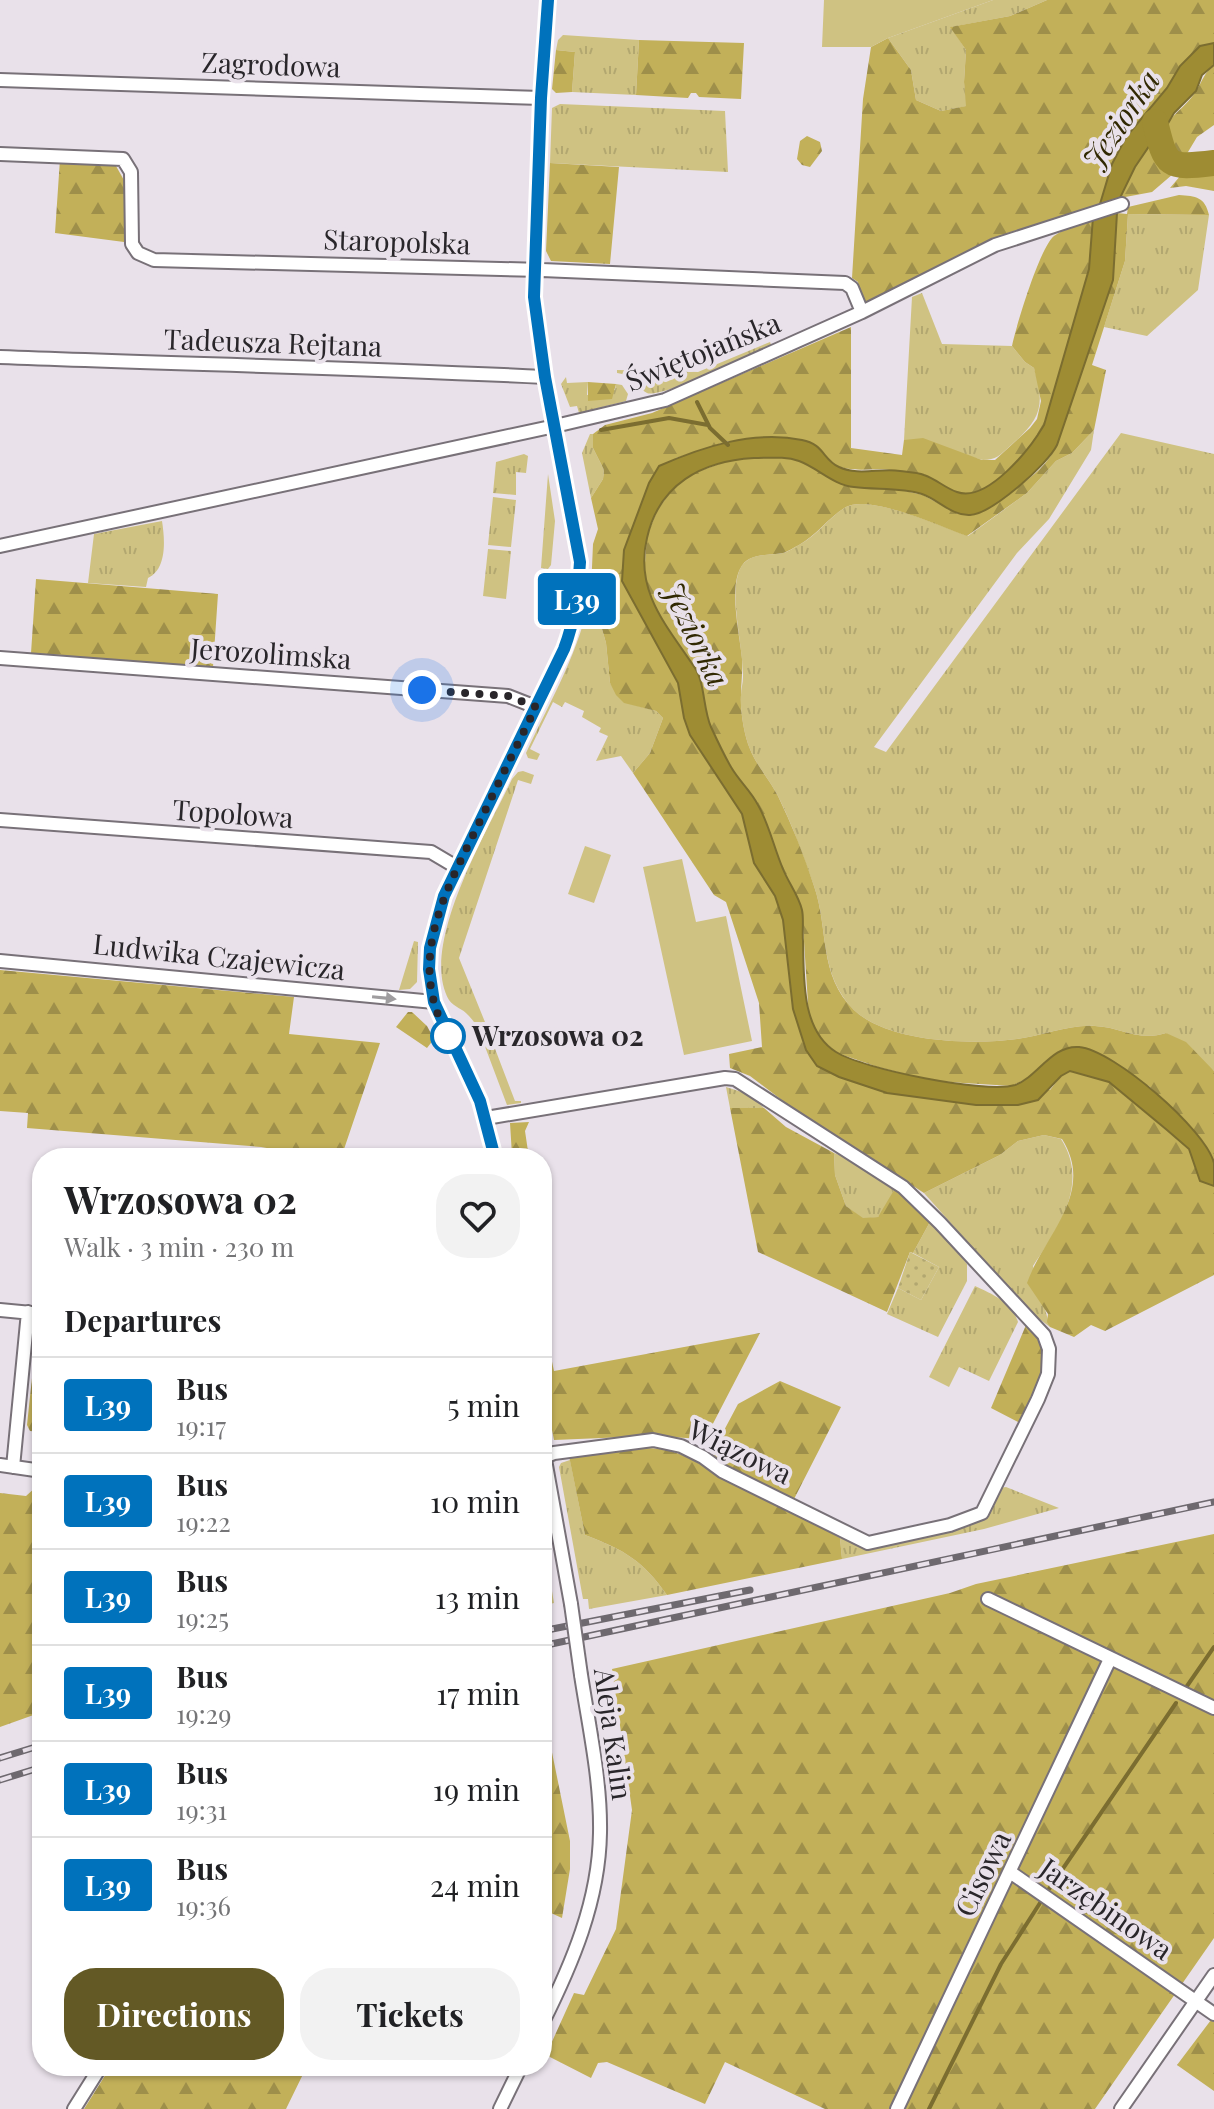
<!DOCTYPE html>
<html lang="en">
<head>
<meta charset="utf-8">
<style>
  :root { --surface:#fff; --page:#f2f2f2; --text:#202124; --muted:#757577; --line:#e0e0e0; --accent:#635925 }
  body { margin:0; font-family:"Playfair Display",serif; background:var(--page); color:var(--text); height:100vh; display:flex; flex-direction:column; font-size:30px; white-space:nowrap }
  * { box-sizing:border-box; margin:0 }
  p { font-size:26px; color:var(--muted) }
  .icon { flex:none; width:44px; height:44px; fill:none; stroke:currentColor; stroke-width:2; stroke-linecap:round; stroke-linejoin:round }
  .map { position:relative; flex:1; overflow:hidden }
  .sheet { position:absolute; left:32px; top:1148px; width:520px; height:928px; display:flex; flex-direction:column; background:var(--surface); border-radius:32px; box-shadow:0 2px 6px #0004 }
  .sheet>* { flex:none }
  .badge { padding:0 16px; border-radius:6px; font-size:28px; line-height:52px }
  .you { position:absolute; width:40px; height:40px; margin:-20px; border:6px solid #fff; border-radius:50%; background:#1a73e8; box-shadow:0 0 0 12px #1a73e833 }
  .map>.badge { position:absolute; translate:-50% -50%; box-shadow:0 0 0 4px #fff }
  h2 { padding:0 32px; font-size:30px; line-height:72px }
  .round { display:grid; place-items:center; flex:none; width:84px; height:84px; border-radius:32px; background:var(--page) }
  .headline { display:flex; align-items:center; justify-content:space-between; height:136px; padding:0 32px }
  h1 { font-size:38px; font-weight:700; line-height:60px }
  .button { display:flex; gap:16px; margin-top:auto; padding:16px 32px }
  .button a { flex:1; height:92px; border-radius:32px; background:var(--accent); color:#fff; font-size:32px; font-weight:700; line-height:92px; text-align:center }
  .button a+a { background:var(--page); color:var(--text) }
  ul { padding:0; list-style:none }
  li { display:flex; align-items:center; gap:24px; height:96px; padding:0 32px; border-top:2px solid var(--line) }
  li div { flex:1 }
  li b { display:block; font-size:30px }
  li em { font-style:normal }
  li .badge { min-width:88px; font-weight:700; text-align:center }
  .map>svg:first-child { display:block }
</style>
</head>
<body>
<div class="map">
<svg width="1214" height="2109" viewBox="0 0 1214 2109">
  <defs>
    <pattern id="grass-tufts" width="24" height="20" patternUnits="userSpaceOnUse" patternTransform="scale(2)"><rect width="24" height="20" fill="#cfc282"/><path d="M3 7l-1-3M5 7V3M7 7l1-3M15 17l-1-3M17 17v-4M19 17l1-3" fill="none" stroke="#b2a770"/></pattern>
    <pattern id="forest-firs" width="22" height="20" patternUnits="userSpaceOnUse" patternTransform="scale(2)"><rect width="22" height="20" fill="#c2b059"/><path d="M5 1l3.5 6h-7zM16 11l3.5 6h-7z" fill="#9e8f4a"/></pattern>
    <pattern id="park-dots" width="8" height="8" patternUnits="userSpaceOnUse" patternTransform="scale(2)"><rect width="8" height="8" fill="#cfc282"/><path d="M2 2h.1M6 6h.1" fill="none" stroke="#b2a770" stroke-width="1.8" stroke-linecap="round"/></pattern>
  </defs>
  <rect width="100%" height="100%" fill="#e9e1ea"/>
  <!-- grass -->
  <path fill="url(#grass-tufts)" d="M 993,0 L 1047,0 L 1010,16 L 951,27 L 966,50 L 964,82 L 967,106 L 941,111 L 916,100 L 911,70 L 888,38 Z
    M 563,35 L 639,40 L 636,95 L 572,92 L 575,52 L 556,50 L 558,40 Z
    M 560,104 L 725,111 L 728,172 L 550,163 L 552,108 Z
    M 1128,214 L 1209,215 L 1198,290 L 1147,336 L 1104,327 L 1125,261 Z
    M 922,293 L 942,344 L 1012,346 L 1025,362 L 1034,368 C 1046,407 1040,420 1010,446 C 1000,455 996,460 983,460 L 904,440 L 912,297 Z
    M 770,342 L 772,347 C 755,355 659,399 647,393 C 633,385 641,377 617,373 L 617,370 L 698,372 Z
    M 566,377 L 567,383 L 588,382 L 587,395 L 615,390 L 616,384 L 622,385 L 628,394 L 626,401 L 579,413 L 577,406 L 570,407 L 561,384 Z
    M 1094,430 L 1091,450 L 1049,519 L 1017,553 L 874,747 L 886,752 L 1121,433 L 1214,454 L 1214,1071 L 1166,1033 C 1138,1042 1121,1027 1095,1026 C 1070,1024 1042,1036 1017,1039 C 973,1045 889,1043 854,1010 C 818,974 829,929 814,886 C 803,855 792,824 778,796 C 770,780 756,765 750,749 C 744,735 740,710 741,695 C 741,689 743,683 743,677 C 744,649 728,595 740,569 C 748,552 769,556 783,553 C 789,552 794,547 799,545 C 818,535 829,517 846,507 C 870,494 942,527 968,536 L 1027,493 L 1056,461 L 1072,453 Z
    M 590,434 L 593,434 L 593,448 L 604,470 L 603,479 L 591,498 L 582,453 Z
    M 524,454 L 528,456 L 526,473 L 516,472 L 516,495 L 493,493 L 496,462 Z
    M 548,474 L 555,521 L 551,565 L 548,569 L 541,568 Z
    M 493,497 L 516,500 L 511,547 L 488,545 Z
    M 162,521 C 165,540 167,569 148,578 L 146,587 L 88,583 L 94,534 Z
    M 488,549 L 511,551 L 506,599 L 483,596 Z
    M 591,590 L 606,643 L 610,683 L 624,702 L 656,711 L 663,718 L 650,753 L 633,773 L 621,756 L 596,761 L 608,736 L 599,732 L 601,728 L 582,717 L 584,711 L 565,702 L 562,707 L 553,702 L 530,749 L 540,754 L 537,760 L 528,758 L 526,753 C 551,699 581,650 591,590 Z
    M 523,771 L 534,775 L 531,784 L 518,780 L 459,958 L 487,1027 L 480,1030 C 476,1025 473,1020 468,1015 C 463,1009 454,1007 449,1000 C 418,946 488,830 512,779 L 518,772 Z
    M 414,941 L 418,942 L 417,982 L 410,989 L 399,990 Z
    M 489,1033 L 515,1101 L 521,1101 L 521,1103 L 507,1105 L 481,1036 Z
    M 726,1087 L 748,1094 L 764,1108 L 730,1108 Z
    M 1044,1135 L 1061,1139 C 1090,1184 1058,1228 1033,1266 L 1050,1327 L 1030,1312 L 924,1193 L 1000,1155 L 1018,1141 Z
    M 834,1153 L 847,1158 L 894,1190 L 886,1207 L 878,1217 L 863,1219 L 846,1206 L 835,1175 Z
    M 931,1220 L 967,1264 L 967,1281 L 938,1337 L 887,1314 L 898,1288 L 921,1300 L 939,1267 L 913,1253 Z
    M 975,1286 C 992,1294 1012,1302 1018,1322 L 989,1381 L 959,1367 L 949,1387 L 929,1377 Z
    M 570,1460 L 585,1535 C 625,1550 643,1561 667,1595 L 589,1609 L 588,1599 L 583,1599 L 559,1467 L 561,1463 Z
    M 1006,1487 L 1059,1508 L 984,1529 L 842,1559 L 840,1538 L 860,1545 L 970,1523 L 1000,1488 Z
    M 542,1531 L 554,1603 L 542,1606 Z"/>
  <!-- forest -->
  <path fill="url(#forest-firs)" d="M 1047,0 L 1214,0 L 1214,43 L 1200,47 L 1180,66 L 1167,88 L 1152,105 L 1112,164 L 1100,204 L 1008,233 L 873,302 L 864,304 L 859,294 L 858,282 L 852,278 L 863,99 L 871,47 L 888,38 L 911,70 L 916,100 L 941,111 L 966,106 L 964,82 L 966,50 L 950,27 L 1010,16 Z
    M 639,40 L 744,43 L 741,99 L 699,97 L 696,93 L 691,93 L 688,98 L 636,95 Z
    M 556,50 L 575,52 L 572,92 L 556,93 L 552,89 Z
    M 1214,65 L 1214,125 L 1197,137 L 1182,162 L 1169,156 C 1154,118 1182,115 1196,91 C 1203,80 1204,73 1214,65 Z
    M 807,136 L 820,142 L 822,151 L 810,167 L 802,165 L 797,159 L 800,141 Z
    M 1154,138 C 1159,156 1160,166 1180,168 L 1152,192 L 1120,198 L 1135,167 Z
    M 60,159 L 108,163 L 116,166 L 125,182 L 124,242 L 55,233 Z
    M 550,163 L 619,167 L 610,264 L 551,261 L 546,251 Z
    M 1187,168 L 1214,169 L 1214,191 L 1186,186 L 1170,188 Z
    M 1179,195 C 1196,196 1205,197 1209,215 L 1128,214 L 1125,261 L 1092,365 L 1106,370 L 1094,430 L 1072,453 L 1056,461 L 1027,493 L 967,536 C 941,527 870,494 846,507 C 829,517 817,535 799,545 C 794,547 788,552 783,553 C 768,556 748,552 740,569 C 729,591 740,636 742,659 C 743,672 741,683 741,695 C 740,710 744,735 750,749 C 756,765 770,780 778,796 C 792,825 804,855 814,886 C 829,929 818,975 854,1010 C 889,1043 973,1045 1017,1039 C 1042,1036 1070,1024 1095,1026 C 1121,1027 1138,1042 1166,1033 L 1186,1042 L 1214,1071 L 1214,1163 L 1201,1140 L 1149,1086 L 1057,1053 L 1029,1077 L 1012,1086 L 963,1083 L 929,1080 L 878,1067 L 837,1053 L 821,1039 L 809,1019 L 802,910 L 771,842 L 758,805 L 732,769 L 711,727 L 704,709 L 699,678 L 674,642 L 653,603 L 644,576 L 647,536 L 657,511 L 671,491 L 686,476 L 733,459 L 778,457 L 798,460 L 840,483 L 853,487 L 896,489 L 923,495 L 958,514 C 995,500 1039,483 1057,445 L 1113,280 L 1117,213 L 1127,214 L 1128,207 Z
    M 1093,217 L 1089,269 L 1044,425 C 1031,448 989,500 960,493 C 948,491 938,482 927,476 C 919,472 906,472 897,471 C 871,466 855,475 830,463 L 728,441 L 676,458 L 649,483 L 624,550 L 622,581 L 678,683 L 684,718 L 690,735 L 742,814 L 754,863 L 775,896 L 783,920 L 793,1009 L 806,1050 L 839,1077 L 1050,1090 L 1061,1076 L 1070,1071 L 1109,1082 L 1167,1130 L 1189,1149 L 1200,1181 L 1214,1186 L 1214,1275 L 1105,1331 L 1091,1325 L 1074,1337 L 1050,1327 L 1047,1322 L 1048,1314 L 1027,1283 C 1044,1235 1096,1193 1062,1139 L 1044,1135 L 1018,1141 L 1000,1155 L 924,1193 L 791,1107 L 750,1076 L 730,1068 L 729,1054 L 762,1047 L 759,1003 L 726,902 L 714,895 L 633,773 L 650,753 L 663,718 L 656,711 L 624,703 L 616,695 L 610,683 L 606,643 L 591,590 L 593,544 L 598,529 L 591,498 L 603,479 L 604,470 L 593,448 L 593,434 L 605,425 L 652,413 L 851,327 L 851,448 L 902,455 L 904,440 L 923,438 L 982,460 L 995,460 L 1030,428 L 1037,419 L 1041,401 L 1034,368 L 1025,362 L 1012,346 C 1016,326 1040,247 1054,236 C 1065,228 1081,223 1093,217 Z
    M 588,382 L 616,384 L 612,399 L 588,401 Z
    M 36,579 L 218,594 L 213,667 L 31,653 Z
    M 0,970 L 294,997 L 289,1034 L 380,1043 L 341,1158 L 324,1158 L 261,1147 L 27,1128 L 28,1113 L 0,1111 Z
    M 408,1012 L 412,1012 L 427,1026 L 434,1039 L 427,1048 L 396,1027 Z
    M 730,1108 L 764,1108 L 786,1127 L 834,1153 L 835,1175 L 846,1206 L 863,1218 L 878,1217 L 894,1190 L 909,1199 L 931,1220 L 913,1253 L 910,1252 L 887,1312 L 758,1252 Z
    M 529,1122 L 525,1131 L 529,1158 L 519,1158 L 512,1155 L 510,1123 Z
    M 542,1314 L 554,1371 L 760,1333 L 705,1439 L 650,1436 L 554,1440 L 542,1380 Z
    M 42,1324 L 42,1423 L 39,1432 L 30,1431 L 27,1425 L 37,1331 Z
    M 1026,1325 C 1061,1353 1036,1391 1020,1423 L 991,1408 Z
    M 780,1381 L 841,1407 L 793,1501 L 722,1464 L 712,1453 L 738,1404 Z
    M 644,1448 C 683,1448 697,1464 729,1481 C 767,1499 804,1517 840,1538 L 842,1559 L 667,1595 C 643,1561 625,1550 585,1535 L 569,1456 Z
    M 37,1486 L 42,1486 L 42,1712 L 0,1727 L 0,1493 L 26,1496 Z
    M 1214,1534 L 1214,1938 L 1095,2109 L 825,2109 L 725,2062 L 705,2104 L 607,2062 L 598,2063 L 591,2078 L 546,2055 L 574,1993 L 584,1995 L 616,1929 L 632,1810 L 612,1669 L 950,1593 L 976,1584 Z
    M 542,1703 L 570,1841 L 570,1869 L 562,1918 L 542,1909 Z
    M 1211,2020 L 1214,2022 L 1214,2091 L 1177,2065 Z
    M 111,2066 L 307,2066 L 286,2109 L 84,2109 Z"/>
  <!-- park -->
  <path fill="url(#park-dots)" d="M 910,1252 L 939,1267 L 921,1300 L 898,1288 Z"/>
  <!-- pitch -->
  <path fill="#cfc282" d="M 824,0 L 993,0 L 888,38 L 871,47 L 822,47 Z
    M 585,846 L 611,855 L 594,903 L 568,894 Z
    M 682,859 L 696,922 L 726,916 L 752,1041 L 684,1055 L 643,867 Z"/>
  <!-- water -->
  <path fill="#9e8c33" stroke="#7b6d30" stroke-width="2" d="M 1214,43 L 1214,65 L 1202,75 L 1196,91 L 1174,113 L 1166,127 L 1154,139 L 1135,167 L 1120,198 L 1100,204 L 1112,164 L 1126,137 L 1167,88 L 1180,66 L 1200,46 Z
    M 1117,213 L 1113,280 L 1057,445 C 1048,464 992,514 970,515 C 952,516 939,500 922,494 C 900,487 876,490 854,487 C 833,485 818,468 799,461 C 785,456 769,458 754,458 C 702,461 659,484 647,538 C 634,592 668,627 695,668 C 705,683 703,709 711,727 C 717,740 724,755 731,767 C 739,781 751,791 758,805 C 769,824 774,848 783,869 C 788,882 799,896 802,910 C 804,919 802,931 803,941 C 804,978 801,1030 836,1052 C 863,1069 986,1094 1015,1085 C 1038,1077 1051,1045 1079,1047 C 1114,1050 1206,1130 1214,1163 C 1214,1170 1214,1179 1214,1186 L 1200,1181 L 1189,1149 L 1167,1130 L 1109,1082 L 1070,1071 L 1061,1076 L 1038,1100 L 1018,1105 L 976,1105 L 887,1093 L 839,1077 L 817,1066 L 806,1050 L 793,1009 L 783,920 L 775,896 L 754,863 L 742,814 L 690,735 L 684,718 L 678,683 L 622,581 L 624,550 L 649,483 L 659,466 C 702,447 753,430 802,440 C 824,444 823,460 839,467 C 858,476 880,468 900,471 C 907,472 917,472 924,475 C 936,479 945,488 957,492 C 987,503 1030,449 1044,425 L 1089,269 L 1093,217 Z"/>
  <g fill="none" stroke-linecap="round" stroke-linejoin="round">
    <!-- stream -->
    <path stroke="#7b6d30" stroke-width="4" d="M 697,402 L 710,428 L 728,445
      M 601,430 L 669,418 L 708,425
      M 1187,1686 L 1214,1647
      M 1049,1889 L 1176,1703
      M 929,2109 L 1001,1964 L 1040,1903"/>
    <!-- river -->
    <path stroke="#9e8c33" stroke-width="26" d="M 1155,122 C 1166,166 1166,169 1214,163"/>
    <defs>
      <path id="minor" d="M 0,80 L 541,98
        M 0,154 L 123,159 L 131,172 L 132,244 L 138,253 L 154,260 L 542,270 L 845,283 L 852,288 L 862,312
        M 0,357 C 182,364 364,368 545,377
        M 0,546 L 555,426 L 665,400 L 862,312 L 995,245 L 1122,204
        M 0,658 L 508,696 L 536,707
        M 0,820 L 431,852 L 458,868
        M 0,961 L 434,1002
        M 486,1118 L 725,1078 L 735,1079 L 903,1187 L 940,1223 L 1044,1335 L 1049,1349 L 1048,1374 L 1038,1399 L 982,1513 L 950,1525 L 868,1543 L 722,1471 L 703,1457 L 681,1446 L 653,1440 L 554,1453 L 542,1458
        M 495,1158 L 480,1101 L 434,1002 L 429,969 L 430,948 L 444,896 L 564,649 C 575,620 578,593 580,562 L 545,377 L 534,297 L 541,98 L 548,0
        M 0,1310 L 42,1314
        M 542,1443 L 571,1604
        M 0,1465 L 42,1471
        M 13,1467 L 28,1312
        M 988,1599 L 1214,1708
        M 1010,1872 L 1214,2014
        M 542,2024 C 572,1964 599,1901 600,1833 C 601,1780 589,1727 581,1675
        M 74,2109 L 101,2066
        M 500,2109 L 521,2066
        M 897,2109 L 1110,1659
        M 1121,2109 L 1214,1975"/>
    </defs>
    <!-- minor casing -->
    <use href="#minor" stroke="#787178" stroke-width="16"/>
    <!-- minor -->
    <use href="#minor" stroke="#fff" stroke-width="12"/>
    <defs>
      <path id="rail" d="M 542,1631 L 750,1590
        M 542,1646 L 1214,1502
        M 0,1758 L 42,1745
        M 0,1780 L 42,1767"/>
    </defs>
    <!-- rail casing -->
    <use href="#rail" stroke="#6e696f" stroke-width="7"/>
    <!-- rail -->
    <use href="#rail" stroke="#e9e1ea" stroke-width="4" stroke-dasharray="12" stroke-linecap="butt"/>
    <defs>
      <path id="minor-bridge" d="M 571,1604 L 581,1675"/>
    </defs>
    <!-- minor-bridge casing -->
    <use href="#minor-bridge" stroke="#787178" stroke-width="16" stroke-linecap="butt"/>
    <!-- minor-bridge -->
    <use href="#minor-bridge" stroke="#fff" stroke-width="12"/>
  </g>
  <!-- one-way arrows -->
  <defs><path id="oneway-solid" d="M-6-.8H1V-3.2L6.5 0L1 3.2V.8H-6Z" transform="scale(2)"/></defs>
  <use fill="#9f9d9f" href="#oneway-solid" transform="translate(384 998) rotate(6)"/>
  <g fill="none" stroke-linecap="round" stroke-linejoin="round">
    <defs>
      <path id="line" d="M 495,1158 L 480,1101 L 434,1002 L 429,969 L 430,948 L 444,896 L 564,649 C 575,620 578,593 580,562 L 545,377 L 534,297 L 541,98 L 548,0"/>
    </defs>
    <!-- line casing -->
    <use href="#line" stroke="#fff" stroke-width="18"/>
    <!-- line -->
    <use href="#line" stroke="#0072bc" stroke-width="12"/>
    <!-- walk -->
    <path stroke="#29262a" stroke-width="8" stroke-dasharray="0 14.4" d="M 422,690 L 508,696 L 536,707 C 518,743 500,780 482,817 C 448,888 404,958 448,1036"/>
  </g>
  <!-- markers -->
  <circle fill="#fff" stroke="#0072bc" stroke-width="4" cx="448" cy="1036" r="16"/>
  <g text-anchor="middle" stroke-width="8" stroke-linejoin="round" paint-order="stroke">
    <!-- street labels -->
    <g font-size="28" fill="#29262a" stroke="#e9e1ea">
      <text transform="translate(271 65) rotate(2)" y="10">Zagrodowa</text>
      <text transform="translate(397 242) rotate(2)" y="10">Staropolska</text>
      <text transform="translate(273 343) rotate(2)" y="10">Tadeusza Rejtana</text>
      <text transform="translate(703 352) rotate(-22)" y="10">Świętojańska</text>
      <text transform="translate(271 654) rotate(4)" y="10">Jerozolimska</text>
      <text transform="translate(233 814) rotate(4)" y="10">Topolowa</text>
      <text transform="translate(219 957) rotate(6)" y="10">Ludwika Czajewicza</text>
      <text transform="translate(740 1452) rotate(26)" y="10">Wiązowa</text>
      <text transform="translate(613 1734) rotate(82)" y="10">Aleja Kalin</text>
      <text transform="translate(983 1874) rotate(-64)" y="10">Cisowa</text>
      <text transform="translate(1106 1909) rotate(35)" y="10">Jarzębinowa</text>
    </g>
    <!-- stop labels -->
    <g font-size="28" font-weight="bold" fill="#29262a" stroke="#e9e1ea" text-anchor="start">
      <text x="472" y="1046">Wrzosowa 02</text>
    </g>
    <!-- water labels -->
    <g font-size="30" font-style="italic" fill="#312902" stroke="#e9e1ea">
      <text transform="translate(1122 120) rotate(-56)" y="10">Jeziorka</text>
      <text transform="translate(695 635) rotate(64)" y="10">Jeziorka</text>
    </g>
  </g>
</svg>
<div class="you" style="left:422px;top:690px"></div>
<b class="badge" style="left:577px;top:599px;background:#0072bc;color:#fff">L39</b>
<section class="sheet">
<div class="headline"><div><h1>Wrzosowa 02</h1><p>Walk · 3 min · 230 m</p></div><a class="round"><svg class="icon" aria-label="heart" viewBox="0 0 24 24"><path d="M12 20l-8-8c-3-5 5-10 8-4 3-6 11-1 8 4z"/></svg></a></div>
<h2>Departures</h2>
<ul>
<li><span class="badge" style="background:#0072bc;color:#fff">L39</span><div><b>Bus</b><p>19:17</p></div><em>5 min</em></li>
<li><span class="badge" style="background:#0072bc;color:#fff">L39</span><div><b>Bus</b><p>19:22</p></div><em>10 min</em></li>
<li><span class="badge" style="background:#0072bc;color:#fff">L39</span><div><b>Bus</b><p>19:25</p></div><em>13 min</em></li>
<li><span class="badge" style="background:#0072bc;color:#fff">L39</span><div><b>Bus</b><p>19:29</p></div><em>17 min</em></li>
<li><span class="badge" style="background:#0072bc;color:#fff">L39</span><div><b>Bus</b><p>19:31</p></div><em>19 min</em></li>
<li><span class="badge" style="background:#0072bc;color:#fff">L39</span><div><b>Bus</b><p>19:36</p></div><em>24 min</em></li>
</ul>
<div class="button"><a>Directions</a><a>Tickets</a></div>
</section>
</div>
</body>
</html>
